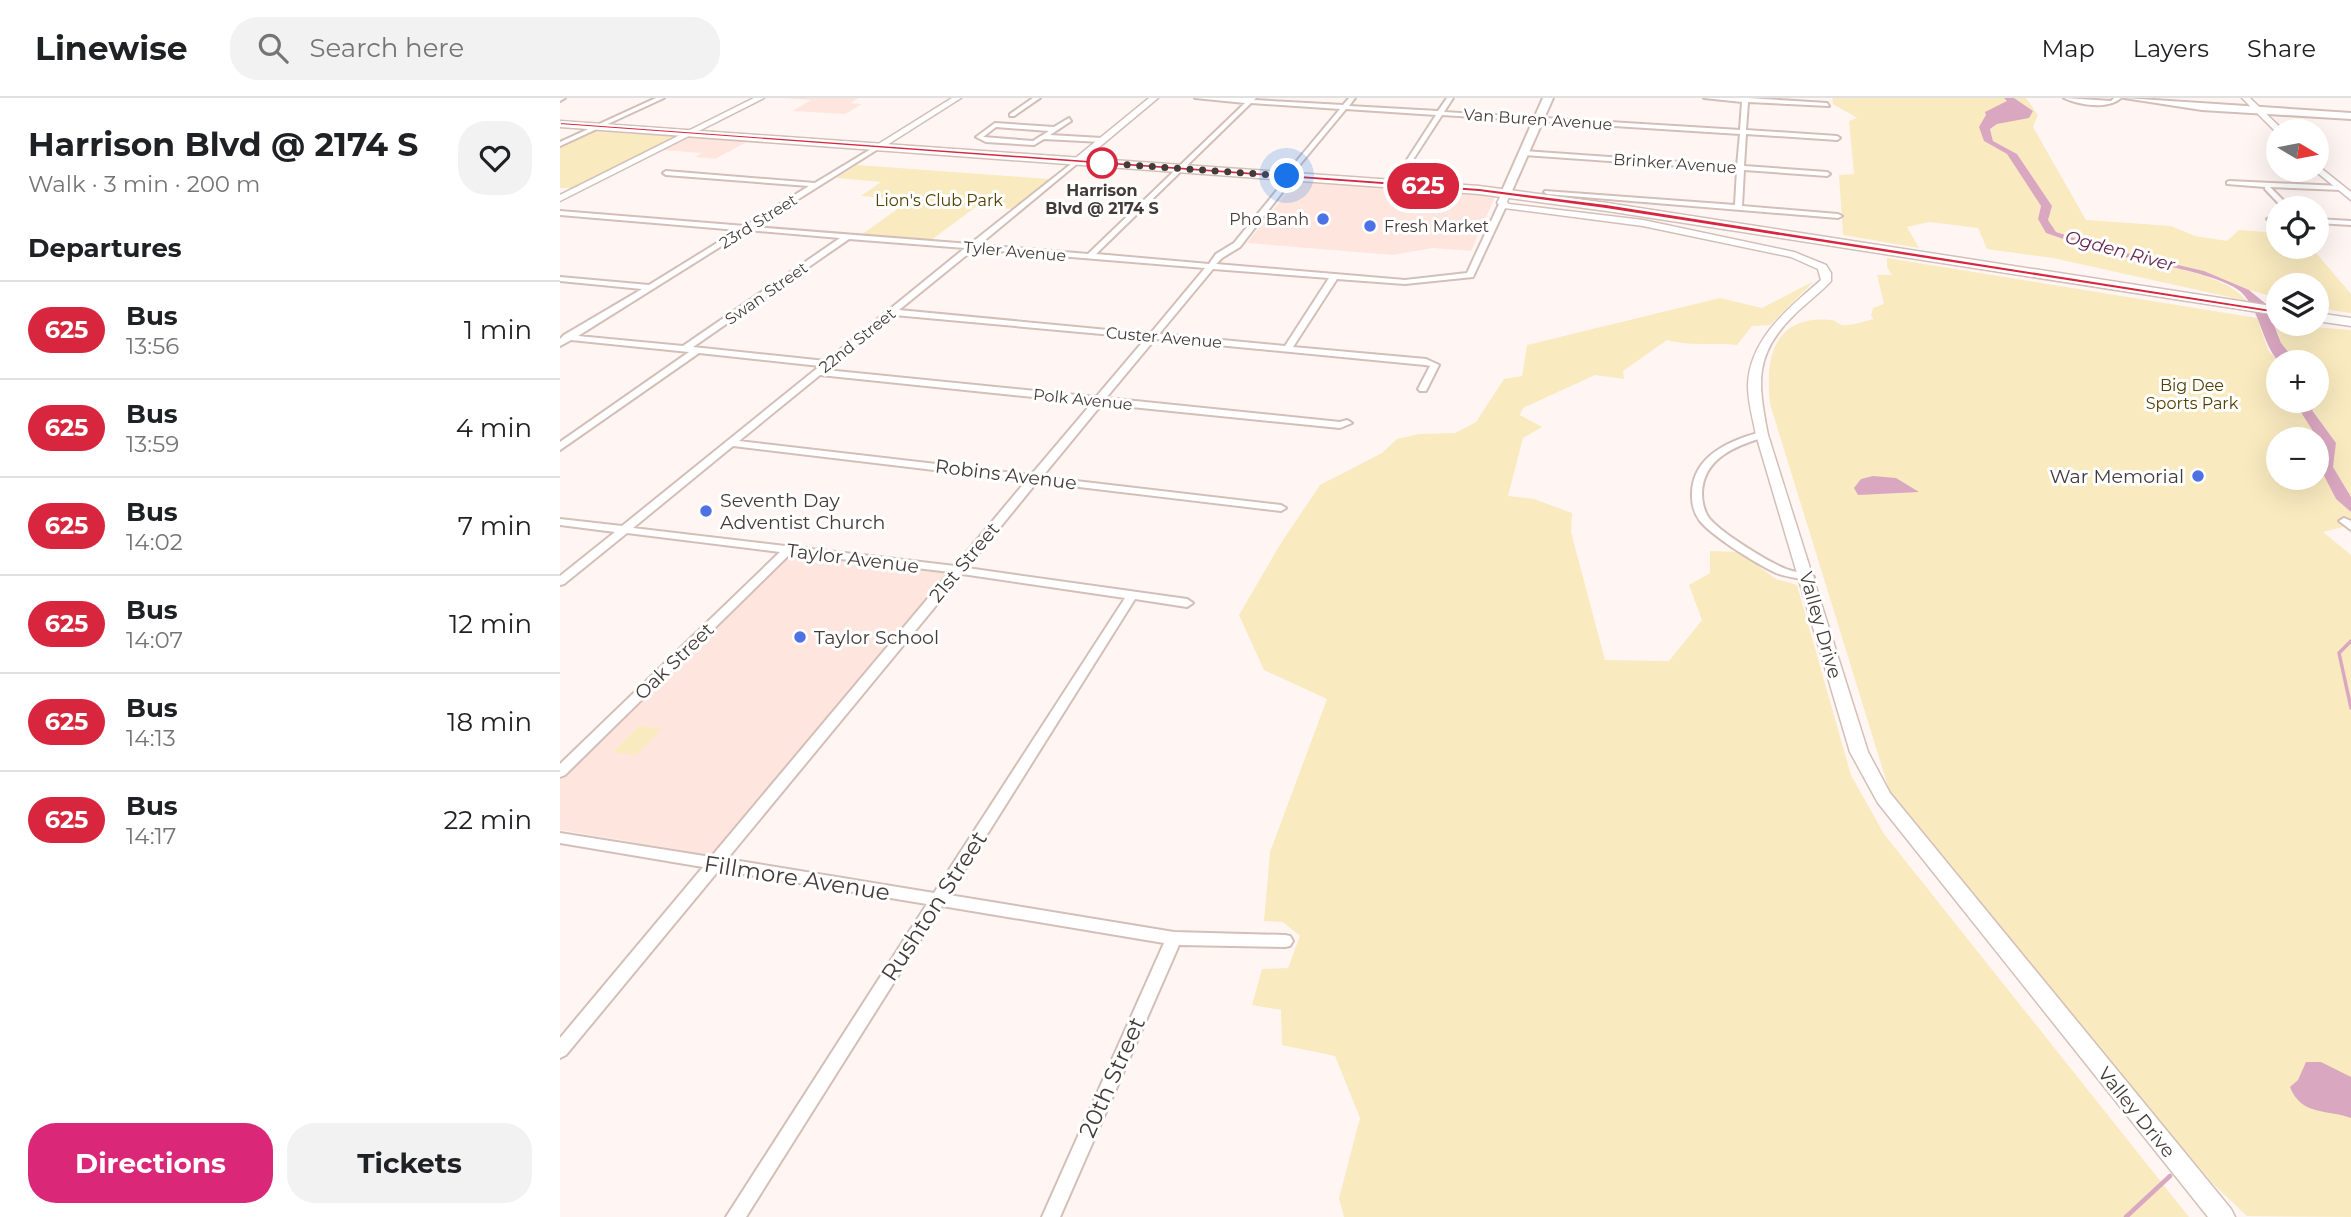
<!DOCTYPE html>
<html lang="en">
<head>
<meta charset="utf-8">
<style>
  :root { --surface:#fff; --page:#f2f2f2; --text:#202124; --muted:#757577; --line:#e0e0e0; --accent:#db2777 }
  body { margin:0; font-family:Montserrat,sans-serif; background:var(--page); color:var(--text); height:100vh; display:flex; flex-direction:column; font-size:26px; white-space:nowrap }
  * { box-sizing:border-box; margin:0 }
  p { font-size:23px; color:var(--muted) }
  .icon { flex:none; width:38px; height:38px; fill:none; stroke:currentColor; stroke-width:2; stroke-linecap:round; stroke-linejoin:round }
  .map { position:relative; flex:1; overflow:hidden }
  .side { display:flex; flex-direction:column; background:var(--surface); width:560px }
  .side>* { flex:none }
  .badge { padding:0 14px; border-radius:23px; font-size:24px; line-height:46px }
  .needle { width:46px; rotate:100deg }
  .fabs { position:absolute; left:1706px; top:21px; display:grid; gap:14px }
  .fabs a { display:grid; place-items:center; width:63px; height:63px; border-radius:50%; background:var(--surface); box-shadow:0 7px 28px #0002; font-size:35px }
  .you { position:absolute; width:35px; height:35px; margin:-18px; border:5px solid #fff; border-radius:50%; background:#1a73e8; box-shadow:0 0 0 10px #1a73e833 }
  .map>.badge { position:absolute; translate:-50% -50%; box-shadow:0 0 0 4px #fff }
  h2 { padding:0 28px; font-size:26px; line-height:63px }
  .round { display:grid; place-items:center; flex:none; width:74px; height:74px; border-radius:28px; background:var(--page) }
  .headline { display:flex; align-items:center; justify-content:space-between; height:119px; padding:0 28px }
  h1 { font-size:33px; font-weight:700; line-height:52px }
  .action { display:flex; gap:14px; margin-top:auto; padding:14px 28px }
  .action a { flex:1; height:80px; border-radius:28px; background:var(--accent); color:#fff; font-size:28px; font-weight:700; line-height:80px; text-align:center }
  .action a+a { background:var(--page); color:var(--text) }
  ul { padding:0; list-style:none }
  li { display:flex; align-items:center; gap:21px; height:98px; padding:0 28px; border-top:2px solid var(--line) }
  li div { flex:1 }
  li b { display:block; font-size:26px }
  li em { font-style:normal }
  li .badge { min-width:77px; font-weight:700; text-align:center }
  header { display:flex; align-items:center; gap:42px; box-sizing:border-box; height:98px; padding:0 35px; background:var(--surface); border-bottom:2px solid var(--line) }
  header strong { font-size:33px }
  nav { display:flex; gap:38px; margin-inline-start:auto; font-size:24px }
  .search { width:490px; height:63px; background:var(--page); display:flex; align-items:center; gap:18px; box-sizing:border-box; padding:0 24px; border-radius:28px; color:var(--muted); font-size:26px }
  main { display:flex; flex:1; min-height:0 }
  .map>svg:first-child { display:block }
</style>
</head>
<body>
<header>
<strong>Linewise</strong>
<div class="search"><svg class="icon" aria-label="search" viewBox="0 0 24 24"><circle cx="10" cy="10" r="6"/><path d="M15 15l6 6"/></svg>Search here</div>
<nav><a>Map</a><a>Layers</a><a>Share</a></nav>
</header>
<main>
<section class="side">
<div class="headline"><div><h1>Harrison Blvd @ 2174 S</h1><p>Walk · 3 min · 200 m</p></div><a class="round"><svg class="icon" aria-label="heart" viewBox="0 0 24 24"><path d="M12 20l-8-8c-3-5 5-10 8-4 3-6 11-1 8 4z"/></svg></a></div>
<h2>Departures</h2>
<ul>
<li><span class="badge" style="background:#d7263d;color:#fff">625</span><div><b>Bus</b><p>13:56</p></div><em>1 min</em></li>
<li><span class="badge" style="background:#d7263d;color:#fff">625</span><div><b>Bus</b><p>13:59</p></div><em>4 min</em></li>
<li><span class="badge" style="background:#d7263d;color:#fff">625</span><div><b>Bus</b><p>14:02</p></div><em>7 min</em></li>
<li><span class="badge" style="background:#d7263d;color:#fff">625</span><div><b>Bus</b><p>14:07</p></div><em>12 min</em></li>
<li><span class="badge" style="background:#d7263d;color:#fff">625</span><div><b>Bus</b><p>14:13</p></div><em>18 min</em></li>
<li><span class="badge" style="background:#d7263d;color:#fff">625</span><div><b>Bus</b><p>14:17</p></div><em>22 min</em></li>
</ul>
<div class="action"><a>Directions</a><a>Tickets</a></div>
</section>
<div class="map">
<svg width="1791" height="1119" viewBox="0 0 1791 1119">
  <rect width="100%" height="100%" fill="#fff6f3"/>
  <!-- built -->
  <path fill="#fee6de" d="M 222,0 L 299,0 L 290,5 L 302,6 L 285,16 L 232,13 L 251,2 Z
    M 129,40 L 187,44 L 155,61 L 135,59 L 141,55 L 103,52 Z
    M 736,83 L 889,94 L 935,99 L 911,153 L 873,150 L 833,157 L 687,145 Z
    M 230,456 L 388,475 L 151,757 L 0,732 L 0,682 Z"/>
  <!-- green -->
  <path fill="#f9eabf" d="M 1272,0 L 1444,0 L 1461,13 L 1458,18 L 1424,22 L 1424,43 L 1447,56 L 1481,108 L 1478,121 L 1486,135 C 1507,142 1528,150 1549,155 C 1586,165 1665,174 1687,203 L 1493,160 L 1427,151 L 1418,130 L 1369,124 L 1347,129 L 1359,150 L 1283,137 L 1279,77 L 1294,76 L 1289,23 L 1297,20 L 1273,6 Z
    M 1454,0 L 1466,0 L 1478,17 L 1473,29 L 1526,122 L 1611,128 L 1635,138 L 1667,143 L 1679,132 L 1718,135 L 1718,149 L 1751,149 L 1791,196 L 1791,215 L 1757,210 L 1757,187 L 1718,187 L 1718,200 L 1689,192 L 1644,173 L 1549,151 L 1496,134 L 1487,122 L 1492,108 L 1457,56 L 1433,43 L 1430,31 L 1437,26 L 1473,13 Z
    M 35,33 L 116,39 L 11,90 L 0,90 L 0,49 Z
    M 297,67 L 489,81 L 453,111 L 417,108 L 370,143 L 301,137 L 350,102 L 301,98 L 321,84 L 276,80 Z
    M 1327,160 L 1697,220 L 1708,252 L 1719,264 L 1718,303 L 1740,303 L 1737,308 L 1758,341 L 1757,359 L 1757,341 L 1718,341 L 1718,380 L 1757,380 L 1757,364 L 1776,401 L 1791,414 L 1791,427 L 1763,434 L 1791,457 L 1791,1119 L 1687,1118 L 1653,1086 L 1391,777 L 1330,695 L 1210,306 C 1205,259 1213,217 1272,222 C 1276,223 1278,226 1282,227 C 1291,228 1305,223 1314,221 L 1311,218 L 1313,210 L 1324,206 L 1317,177 L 1332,177 L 1327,169 Z
    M 1254,183 L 1210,227 L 1192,228 L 1177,247 C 1153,244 1130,249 1107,242 L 1063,273 L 1064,281 L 1035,277 L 963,310 L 960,317 L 982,329 L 963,340 L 948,398 L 974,401 L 1012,415 L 1011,434 L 1045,562 L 1109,563 L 1142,522 L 1129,487 L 1150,475 L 1150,453 L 1179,454 L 1216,481 L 1237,487 L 1291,677 L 1324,736 L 1629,1119 L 784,1119 L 779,1100 L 800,1020 L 775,958 L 722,947 L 721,912 L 692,907 L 702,871 L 728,870 L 740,838 L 723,824 L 704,823 L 710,754 L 767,601 L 704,572 L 679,517 L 721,445 L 760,387 L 822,355 L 837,341 L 859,336 L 895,335 L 916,324 L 944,281 L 962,278 L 967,247 L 1160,200 L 1202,210 Z
    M 1711,222 L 1718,226 L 1791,232 L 1791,399 L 1773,369 L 1776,345 L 1752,311 L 1764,300 L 1757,291 L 1757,264 L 1736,264 L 1721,245 L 1718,234 Z
    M 79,628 L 102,631 L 76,657 L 53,654 Z"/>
  <!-- water -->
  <path fill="#daa7c1" d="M 1444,0 L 1454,0 L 1473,13 L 1469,20 L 1437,26 L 1430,31 L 1433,43 L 1457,56 L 1492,108 L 1488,122 L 1496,134 L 1549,151 L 1644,173 L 1689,192 L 1706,206 L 1721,245 L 1736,264 L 1719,264 C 1701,244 1701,213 1681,194 C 1660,175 1578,163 1548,155 C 1527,149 1506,142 1486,135 L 1478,121 L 1481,108 L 1447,56 L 1424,43 L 1419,29 L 1426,17 L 1425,14 L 1447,3 Z
    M 1757,291 L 1764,300 L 1752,312 L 1776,345 L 1773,369 L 1791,399 L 1791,414 L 1776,401 L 1757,364 L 1758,341 L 1737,308 L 1740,303 L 1757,303 Z
    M 1313,378 L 1336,380 L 1359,394 L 1298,397 L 1294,390 L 1301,381 Z
    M 1746,964 L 1761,964 L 1791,979 L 1791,1020 C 1767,1011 1741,1018 1730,989 L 1738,982 Z"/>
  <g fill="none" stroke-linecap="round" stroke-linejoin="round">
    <!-- stream-far1 -->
    <path stroke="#daa7c1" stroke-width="3.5" d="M 1791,543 L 1779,555 L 1791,610"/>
    <!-- stream -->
    <path stroke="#daa7c1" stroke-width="4.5" d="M 1566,1119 L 1610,1078"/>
    <defs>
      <path id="minor" d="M 0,0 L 5,0 L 0,3 Z
        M 96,0 L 104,0 L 0,48 L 0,44 Z
        M 473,0 L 480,0 L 454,18 L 450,18 L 450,16 Z
        M 635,0 L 696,0 L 694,2 L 783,7 L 789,0 L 795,0 L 789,8 L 878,13 L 887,0 L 893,0 L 884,14 L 1180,32 L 1182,4 L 1144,0 L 1188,0 L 1267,5 L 1269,8 L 1188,4 L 1186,32 L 1277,38 L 1280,40 L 1277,42 L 1186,36 L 1184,68 L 1267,74 L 1270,76 L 1267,78 L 1184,72 L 1182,108 L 1278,116 L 1282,118 L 1278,120 L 987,96 L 984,94 L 985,93 L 1175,107 L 1177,72 L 963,57 L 960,55 L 963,53 L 1177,68 L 1180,36 L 882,17 L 838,85 L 835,87 L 832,85 L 876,17 L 786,11 L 732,76 L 735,78 L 734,79 L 680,149 L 662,160 L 656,166 L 845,182 L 907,175 L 939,106 L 945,105 L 947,106 L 913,179 L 845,186 L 777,181 L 733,249 L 866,261 L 879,267 L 866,293 L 860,293 L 858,291 L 870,268 L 865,267 L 595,241 L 546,300 L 780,324 L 787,322 L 792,325 L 780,330 L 542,306 L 482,379 L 721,407 L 726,410 L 721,413 L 477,384 L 407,470 L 627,501 L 633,505 L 627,509 L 575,501 L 389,797 L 614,834 L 725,837 L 730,838 L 733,843 L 730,848 L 725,849 L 619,847 L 500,1119 L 482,1119 L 604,845 L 382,808 L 186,1119 L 166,1119 L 367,806 L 159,772 L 6,957 L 0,960 L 0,940 L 143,769 L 0,745 L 0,735 L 151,759 L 390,474 L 231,455 L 5,677 L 0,679 L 0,666 L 220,454 L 67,435 L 4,486 L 0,487 L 0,478 L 55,434 L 0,427 L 0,421 L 62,428 L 260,268 L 139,255 L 0,352 L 0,344 L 129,254 L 11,242 L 0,248 L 0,241 L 4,237 L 82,191 L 0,183 L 0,179 L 89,187 L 178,132 L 0,117 L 0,113 L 185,128 L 249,88 L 106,77 L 103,75 L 106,73 L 255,85 L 316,48 L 319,50 L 318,51 L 194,129 L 410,146 L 516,62 L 518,63 L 518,65 L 419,147 L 528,156 L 685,5 ZM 691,5 L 780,11 L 725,77 L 724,78 L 727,80 L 674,145 L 656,156 L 649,166 L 536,156 ZM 187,132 L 280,140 L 123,248 L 18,238 ZM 289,141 L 405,150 L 266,263 L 133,249 ZM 414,151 L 645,170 L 590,236 L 339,212 ZM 653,171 L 769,180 L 725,248 L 599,236 ZM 334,217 L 586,240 L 536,299 L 266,272 ZM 260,277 L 532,305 L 471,377 L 179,343 ZM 173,348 L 466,383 L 395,468 L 73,430 ZM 402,476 L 565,500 L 374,795 L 167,761 Z
        M 1504,0 L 1551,3 L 1554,0 L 1561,0 C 1548,12 1519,7 1504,0 Z
        M 509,20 L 511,23 L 490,37 L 542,40 L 545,42 L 542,44 L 484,41 L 474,47 L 426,44 L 416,39 L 435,25 L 494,29 ZM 436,29 L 489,33 L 473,43 L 423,39 Z
        M 1669,83 L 1781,88 L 1784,90 L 1781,92 L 1710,89 L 1731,110 L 1723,110 L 1705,91 L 1705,89 L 1667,86 L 1667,84 Z
        M 1718,118 L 1718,122 L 1716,122 L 1718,126 L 1718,133 L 1707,121 Z
        M 1757,121 L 1791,123 L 1791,127 L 1757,125 Z
        M 1202,334 L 1207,337 L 1205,339 C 1177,347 1143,360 1142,395 C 1142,404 1144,413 1149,420 C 1161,435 1208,464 1226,471 C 1234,474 1243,475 1252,477 L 1254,479 L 1252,481 L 1248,482 C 1238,480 1226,479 1216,475 C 1197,466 1153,439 1140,423 C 1134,415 1132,407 1132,398 C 1131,358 1170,342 1202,334 Z
        M 1784,420 L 1791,423 L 1791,432 L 1779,423 Z"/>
      <path id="tertiary" d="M 194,0 L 204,0 L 0,103 L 0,97 Z
        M 392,0 L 401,0 L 319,52 L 312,50 Z
        M 589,0 L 598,0 L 519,66 L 513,66 L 513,62 Z
        M 1682,0 L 1690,0 L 1724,33 L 1717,35 Z
        M 1757,67 L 1791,94 L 1791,102 L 1754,72 L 1757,72 Z
        M 946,92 L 950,95 L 947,104 L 949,106 L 1083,122 L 1234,154 L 1266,167 L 1271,175 L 1271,183 C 1260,195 1246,205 1235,216 C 1193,257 1198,285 1208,337 L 1308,654 L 1330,695 L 1671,1111 L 1675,1119 L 1648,1119 L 1318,705 L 1290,654 L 1196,337 C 1193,321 1188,304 1188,288 C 1189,241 1229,210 1261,182 L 1258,171 L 1231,159 L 1083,128 L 944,110 L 937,105 L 942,95 Z"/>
      <path id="secondary" d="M 983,0 L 993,0 L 951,95 L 942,97 L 941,95 Z
        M 1564,0 L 1791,15 L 1791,21 L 1642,12 Z"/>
      <path id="primary" d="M 0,23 L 919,88 L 1047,105 L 1718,209 L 1718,217 L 1047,113 L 919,96 L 0,29 Z
        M 1757,215 L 1791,220 L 1791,228 L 1757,223 Z"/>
    </defs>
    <!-- minor casing -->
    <use href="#minor" stroke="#d4bfb8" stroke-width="4"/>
    <!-- tertiary casing -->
    <use href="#tertiary" stroke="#d4bfb8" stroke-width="3"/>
    <!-- secondary casing -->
    <use href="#secondary" stroke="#d4bfb8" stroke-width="4"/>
    <!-- primary casing -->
    <use href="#primary" stroke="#d4bfb8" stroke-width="3"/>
    <!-- minor -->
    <use href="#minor" fill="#fff" fill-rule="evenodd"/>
    <!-- tertiary -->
    <use href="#tertiary" fill="#fff" fill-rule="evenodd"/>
    <!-- secondary -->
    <use href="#secondary" fill="#fff" fill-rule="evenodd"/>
    <!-- primary -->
    <use href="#primary" fill="#fff" fill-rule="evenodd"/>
  </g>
  <!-- line -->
  <path fill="#d7263d" stroke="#fff" stroke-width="2" d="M 0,24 L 919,90 L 1046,106 L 1723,213 L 1718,216 L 1046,111 L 919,94 L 0,27 Z"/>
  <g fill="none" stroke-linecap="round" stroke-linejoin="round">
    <!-- walk -->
    <path stroke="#433b38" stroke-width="7" stroke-dasharray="0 12.6" d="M 542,65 L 727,78"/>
  </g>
  <!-- markers -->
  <circle fill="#fff" stroke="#d7263d" stroke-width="3.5" cx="542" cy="65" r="14"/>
  <g fill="#4f71e6" stroke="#fff" stroke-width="2.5">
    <circle cx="763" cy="121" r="7"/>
    <circle cx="810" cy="128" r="7"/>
    <circle cx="1638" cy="378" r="7"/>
    <circle cx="146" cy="413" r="7"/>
    <circle cx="240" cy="539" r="7"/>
  </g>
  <g text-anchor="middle" stroke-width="6" stroke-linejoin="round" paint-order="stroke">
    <!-- far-street labels -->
    <g font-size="16" fill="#433b38" stroke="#fff">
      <text transform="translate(978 21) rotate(4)" y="6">Van Buren Avenue</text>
      <text transform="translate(1115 65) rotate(4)" y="6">Brinker Avenue</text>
      <text transform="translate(198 123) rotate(-32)" y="6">23rd Street</text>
      <text transform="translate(455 153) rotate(5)" y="6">Tyler Avenue</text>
      <text transform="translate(206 195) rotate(-35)" y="6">Swan Street</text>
      <text transform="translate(604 239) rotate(5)" y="6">Custer Avenue</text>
      <text transform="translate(297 242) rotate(-39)" y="6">22nd Street</text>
      <text transform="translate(523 301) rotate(6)" y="6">Polk Avenue</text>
    </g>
    <!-- far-stop labels -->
    <g font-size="16" font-weight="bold" fill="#433b38" stroke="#fff">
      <text x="542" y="98">Harrison<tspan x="542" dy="18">Blvd @ 2174 S</tspan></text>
    </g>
    <!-- far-park labels -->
    <g font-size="16" fill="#514000" stroke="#fff">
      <text x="379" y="108">Lion's Club Park</text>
      <text x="1632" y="293">Big Dee<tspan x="1632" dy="18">Sports Park</tspan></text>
    </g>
    <!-- far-poi labels -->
    <g font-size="16" fill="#433b38" stroke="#fff" text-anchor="end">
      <text x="749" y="127">Pho Banh</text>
      <text x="824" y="134" text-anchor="start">Fresh Market</text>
    </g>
    <!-- far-water labels -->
    <g font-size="18" font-style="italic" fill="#65284c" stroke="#fff">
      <text transform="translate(1560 153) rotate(15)" y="6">Ogden River</text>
    </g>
    <!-- street labels -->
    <g font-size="19" fill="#433b38" stroke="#fff">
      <text transform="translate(446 376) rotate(7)" y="7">Robins Avenue</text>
      <text transform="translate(293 460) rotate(7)" y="7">Taylor Avenue</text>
      <text transform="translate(404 464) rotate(-50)" y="7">21st Street</text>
      <text transform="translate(1261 527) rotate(74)" y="7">Valley Drive</text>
      <text transform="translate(114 563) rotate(-44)" y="7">Oak Street</text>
      <text transform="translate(1577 1014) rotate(51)" y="7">Valley Drive</text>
    </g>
    <!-- poi labels -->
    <g font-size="19" fill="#433b38" stroke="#fff" text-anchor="start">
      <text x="1624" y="385" text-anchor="end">War Memorial</text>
      <text x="160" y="409">Seventh Day<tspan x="160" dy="22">Adventist Church</tspan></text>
      <text x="254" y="546">Taylor School</text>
    </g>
    <!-- near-street labels -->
    <g font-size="23" fill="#433b38" stroke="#fff">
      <text transform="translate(237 780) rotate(9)" y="8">Fillmore Avenue</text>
      <text transform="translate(374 808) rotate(-57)" y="8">Rushton Street</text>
      <text transform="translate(552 979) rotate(-66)" y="8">20th Street</text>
    </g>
  </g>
</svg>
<div class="fabs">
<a><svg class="needle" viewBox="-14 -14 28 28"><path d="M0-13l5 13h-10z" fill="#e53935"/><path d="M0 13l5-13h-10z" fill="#757577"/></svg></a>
<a><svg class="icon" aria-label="locate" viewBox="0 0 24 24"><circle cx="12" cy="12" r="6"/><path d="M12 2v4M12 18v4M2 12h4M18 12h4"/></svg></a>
<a><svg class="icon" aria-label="layers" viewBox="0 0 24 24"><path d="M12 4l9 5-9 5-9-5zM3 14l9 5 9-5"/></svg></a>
<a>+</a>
<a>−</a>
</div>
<div class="you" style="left:727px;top:78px"></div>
<b class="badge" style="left:863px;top:88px;background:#d7263d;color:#fff">625</b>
</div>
</main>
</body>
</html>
